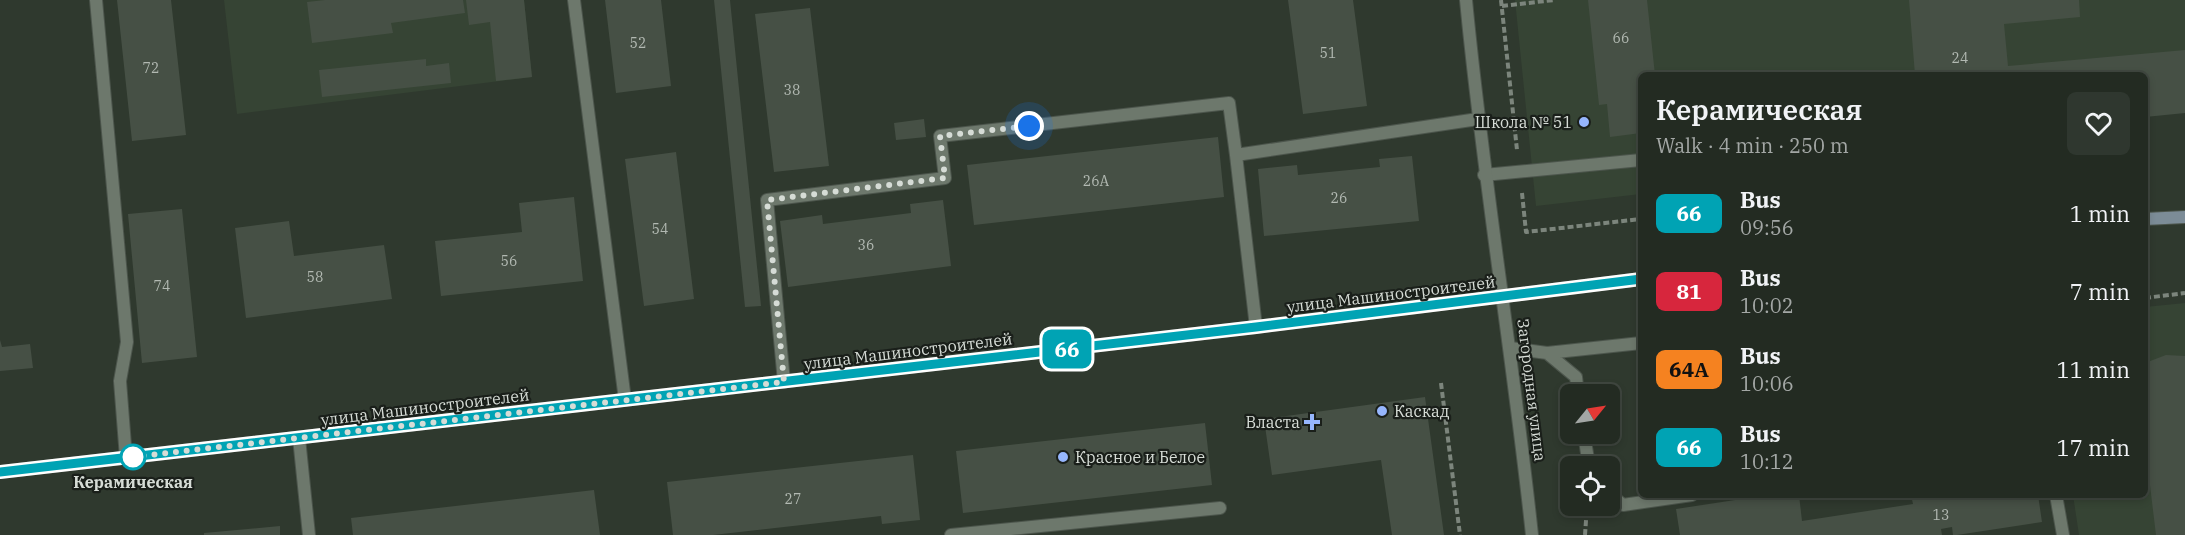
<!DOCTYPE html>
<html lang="en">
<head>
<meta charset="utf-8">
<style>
  :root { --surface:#232b22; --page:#2f372f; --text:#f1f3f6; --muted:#a3a7a5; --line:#404740 }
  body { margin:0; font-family:"IBM Plex Serif",serif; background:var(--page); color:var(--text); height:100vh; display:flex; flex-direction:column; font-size:22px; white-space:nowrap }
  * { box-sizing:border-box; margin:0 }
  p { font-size:20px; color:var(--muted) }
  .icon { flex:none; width:33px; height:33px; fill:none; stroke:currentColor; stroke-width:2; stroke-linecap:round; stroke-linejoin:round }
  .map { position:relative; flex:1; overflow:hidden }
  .panel { position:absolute; left:1638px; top:72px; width:510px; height:426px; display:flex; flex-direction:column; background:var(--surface); border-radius:9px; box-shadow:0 3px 9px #0003,0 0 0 2px var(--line) }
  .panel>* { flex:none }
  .badge { padding:0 12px; border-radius:9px; font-size:21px; line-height:39px }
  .needle { width:39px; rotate:60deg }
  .fabs { position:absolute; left:1560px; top:384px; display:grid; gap:12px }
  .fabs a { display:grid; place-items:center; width:60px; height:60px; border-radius:9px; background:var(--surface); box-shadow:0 3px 9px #0003,0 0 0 2px var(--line); font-size:30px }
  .you { position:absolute; width:30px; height:30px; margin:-15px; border:4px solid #fff; border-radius:50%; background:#1a73e8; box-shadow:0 0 0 9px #1a73e833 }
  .map>.badge { position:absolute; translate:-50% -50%; box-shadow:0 0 0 3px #fff }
  .round { display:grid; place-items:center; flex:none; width:63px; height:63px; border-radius:9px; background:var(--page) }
  .summary { display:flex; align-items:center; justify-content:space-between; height:102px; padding:0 18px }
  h1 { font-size:28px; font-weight:600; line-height:45px }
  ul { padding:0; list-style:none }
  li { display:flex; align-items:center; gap:18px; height:78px; padding:0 18px }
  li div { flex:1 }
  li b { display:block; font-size:22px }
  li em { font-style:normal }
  li .badge { min-width:66px; font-weight:700; text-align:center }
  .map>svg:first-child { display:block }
</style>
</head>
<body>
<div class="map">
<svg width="2185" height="535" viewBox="0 0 2185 535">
  <rect width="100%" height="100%" fill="#2f392e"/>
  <!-- built -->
  <path fill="#364434" d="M 224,0 L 524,0 L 532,77 L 237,114 Z
    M 1515,0 L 2185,0 L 2185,113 L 2145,75 L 1641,75 L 1641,194 L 1536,206 Z
    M 2185,303 L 2185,535 L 2079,535 L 2073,495 L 2145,495 L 2145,307 Z"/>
  <!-- building -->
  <path fill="#465045" d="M 117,0 L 171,0 L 186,135 L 132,141 Z
    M 325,0 L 463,0 L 465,13 L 391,23 L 393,33 L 312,43 L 307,2 Z
    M 466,0 L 524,0 L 532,77 L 496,81 L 490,22 L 469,25 Z
    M 605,0 L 661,0 L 671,86 L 616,93 Z
    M 714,0 L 730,0 L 761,306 L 745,307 Z
    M 1288,0 L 1353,0 L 1367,106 L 1303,114 Z
    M 1588,0 L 1647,0 L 1655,75 L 1641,75 L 1641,133 L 1610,137 L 1607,104 L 1599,105 Z
    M 1909,0 L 2079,0 L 2080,17 L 2004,24 L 2008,66 L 2185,50 L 2185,113 L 2145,117 L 2145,75 L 1915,75 Z
    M 810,8 L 829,166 L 774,172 L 755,14 Z
    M 426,59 L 426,66 L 449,63 L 451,83 L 322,97 L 319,70 Z
    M 1723,70 L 1724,75 L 1692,75 L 1692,73 Z
    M 924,119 L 926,137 L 896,140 L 894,123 Z
    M 1218,137 L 1224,197 L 974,225 L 967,165 Z
    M 676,152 L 694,299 L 644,306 L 625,159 Z
    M 1412,156 L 1419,221 L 1264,236 L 1258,169 L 1297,165 L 1298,175 L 1380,167 L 1379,159 Z
    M 574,197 L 583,281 L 441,296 L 435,241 L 522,232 L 519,203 Z
    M 943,200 L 951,266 L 788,287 L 780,221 L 822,215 L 823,224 L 911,213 L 910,204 Z
    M 182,209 L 197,357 L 142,363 L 128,214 Z
    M 289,221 L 294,256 L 384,245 L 392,299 L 246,318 L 235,228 Z
    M 0,340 L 2,347 L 30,344 L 33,368 L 0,371 Z
    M 2166,355 L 2185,356 L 2185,535 L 2156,535 L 2149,477 L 2145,478 L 2145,363 Z
    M 1425,397 L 1444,535 L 1392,535 L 1381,460 L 1272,475 L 1264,419 Z
    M 1205,423 L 1212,485 L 963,513 L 956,451 Z
    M 913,455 L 920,520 L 882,524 L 881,516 L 713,535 L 673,535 L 667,482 Z
    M 594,490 L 600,535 L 353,535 L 351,518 Z
    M 1768,495 L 1799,495 L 1802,521 L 1913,504 L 1911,495 L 2038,495 L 2042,522 L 1957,535 L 1953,535 L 1952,527 L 1941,529 L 1942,535 L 1680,535 L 1676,509 Z
    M 280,526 L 280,535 L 204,535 L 204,533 Z"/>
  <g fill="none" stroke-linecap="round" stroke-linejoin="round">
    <defs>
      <path id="lane" d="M 96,0 L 127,342 L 120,381 L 126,458
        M 574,0 L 625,400
        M 1236,155 L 1256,327
        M 1484,175 L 1641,160
        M 1510,348 L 1547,353 L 1576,377 L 1578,394
        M 1547,353 L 1641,343
        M 784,382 L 767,200 L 945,178 L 940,136 L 1229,103 L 1236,155 L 1478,119
        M 1584,434 L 1589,466
        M 299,438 L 309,535
        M 1610,494 L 1623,505 L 1692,495
        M 2056,495 L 2063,535
        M 951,535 L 1220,508"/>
      <path id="street" d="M 1466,0 C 1483,179 1513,356 1532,535"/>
      <path id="secondary" d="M 2145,219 L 2185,217
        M 0,472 L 1256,327 L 1641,279"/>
    </defs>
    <!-- lane casing -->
    <use href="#lane" stroke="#4c554c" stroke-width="14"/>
    <!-- street casing -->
    <use href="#street" stroke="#4c554c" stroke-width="14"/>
    <!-- secondary casing -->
    <use href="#secondary" stroke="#4c554c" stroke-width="14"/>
    <!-- path -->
    <path stroke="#7c857c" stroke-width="4" stroke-dasharray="6 3" stroke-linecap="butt" d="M 1501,0 L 1517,150
      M 1502,6 L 1554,0
      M 1522,193 L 1526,232 L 1641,219
      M 2145,298 L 2185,293
      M 1441,383 L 1460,535
      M 1585,535 L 1587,506"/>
    <!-- lane -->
    <use href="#lane" stroke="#6d786c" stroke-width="12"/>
    <!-- street -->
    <use href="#street" stroke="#6d786c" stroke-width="12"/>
    <!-- secondary -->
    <use href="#secondary" stroke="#7c8c97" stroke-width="12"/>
  </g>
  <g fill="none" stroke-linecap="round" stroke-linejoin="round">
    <defs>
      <path id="line" d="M 0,472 L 1256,327 L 1641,279"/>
    </defs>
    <!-- line casing -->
    <use href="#line" stroke="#fff" stroke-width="14"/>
    <!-- line -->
    <use href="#line" stroke="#00a3b4" stroke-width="9"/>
    <!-- walk -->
    <path stroke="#d6dcd6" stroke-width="6" stroke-dasharray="0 10.8" d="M 133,457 L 784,382 L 767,200 L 945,178 L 940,136 L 1029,126"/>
  </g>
  <!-- markers -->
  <g fill="#96b6fd" stroke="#1a1f1a" stroke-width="2">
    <circle cx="1584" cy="122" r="6"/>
    <circle cx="1382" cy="411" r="6"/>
    <path d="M1309 413h6v6h6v6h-6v6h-6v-6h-6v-6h6z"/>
    <circle cx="1063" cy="457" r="6"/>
  </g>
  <circle fill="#fff" stroke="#00a3b4" stroke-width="3" cx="133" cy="457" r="12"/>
  <g text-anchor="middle" stroke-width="4.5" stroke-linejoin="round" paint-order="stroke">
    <!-- number labels -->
    <g font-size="14" fill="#b2b9b2">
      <text x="1621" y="43">66</text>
      <text x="638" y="48">52</text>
      <text x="1328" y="58">51</text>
      <text x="1960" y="63">24</text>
      <text x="151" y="73">72</text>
      <text x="792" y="95">38</text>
      <text x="1096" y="186">26А</text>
      <text x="1339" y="203">26</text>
      <text x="660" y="234">54</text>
      <text x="866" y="250">36</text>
      <text x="509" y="266">56</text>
      <text x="315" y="282">58</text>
      <text x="162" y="291">74</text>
      <text x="793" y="504">27</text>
      <text x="1941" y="520">13</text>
    </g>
    <!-- poi labels -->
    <g font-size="16" fill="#d6dcd6" stroke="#1a1f1a" text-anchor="end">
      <text x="1572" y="128">Школа № 51</text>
      <text x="1394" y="417" text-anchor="start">Каскад</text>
      <text x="1300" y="428">Власта</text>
      <text x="1075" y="463" text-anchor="start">Красное и Белое</text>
    </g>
    <!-- street labels -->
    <g font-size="16" fill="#d6dcd6" stroke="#1a1f1a">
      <text transform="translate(1391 294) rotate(-7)" y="6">улица Машиностроителей</text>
      <text transform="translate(908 351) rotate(-7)" y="6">улица Машиностроителей</text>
      <text transform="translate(1532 390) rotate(83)" y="6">Загородная улица</text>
      <text transform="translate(425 407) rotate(-7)" y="6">улица Машиностроителей</text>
    </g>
    <!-- stop labels -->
    <g font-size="16" font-weight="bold" fill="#d6dcd6" stroke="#1a1f1a">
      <text x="133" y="488">Керамическая</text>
    </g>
  </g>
</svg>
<div class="fabs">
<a><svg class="needle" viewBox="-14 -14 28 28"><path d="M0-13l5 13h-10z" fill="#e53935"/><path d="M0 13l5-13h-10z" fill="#a3a7a5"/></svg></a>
<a><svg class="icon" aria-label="locate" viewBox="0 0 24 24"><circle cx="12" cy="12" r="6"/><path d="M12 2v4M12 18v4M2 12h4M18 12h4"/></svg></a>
</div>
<div class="you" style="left:1029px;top:126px"></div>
<b class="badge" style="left:1067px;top:349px;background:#00a3b4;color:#fff">66</b>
<section class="panel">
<div class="summary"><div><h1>Керамическая</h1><p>Walk · 4 min · 250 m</p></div><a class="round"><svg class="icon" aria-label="heart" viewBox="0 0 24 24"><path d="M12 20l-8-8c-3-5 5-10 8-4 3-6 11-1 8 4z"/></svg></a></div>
<ul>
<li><span class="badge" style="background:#00a3b4;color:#fff">66</span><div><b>Bus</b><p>09:56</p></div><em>1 min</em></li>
<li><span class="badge" style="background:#d7263d;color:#fff">81</span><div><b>Bus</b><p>10:02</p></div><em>7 min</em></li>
<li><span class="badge" style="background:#f58220;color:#111">64А</span><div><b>Bus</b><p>10:06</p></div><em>11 min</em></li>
<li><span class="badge" style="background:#00a3b4;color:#fff">66</span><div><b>Bus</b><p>10:12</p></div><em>17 min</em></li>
</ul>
</section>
</div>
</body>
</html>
